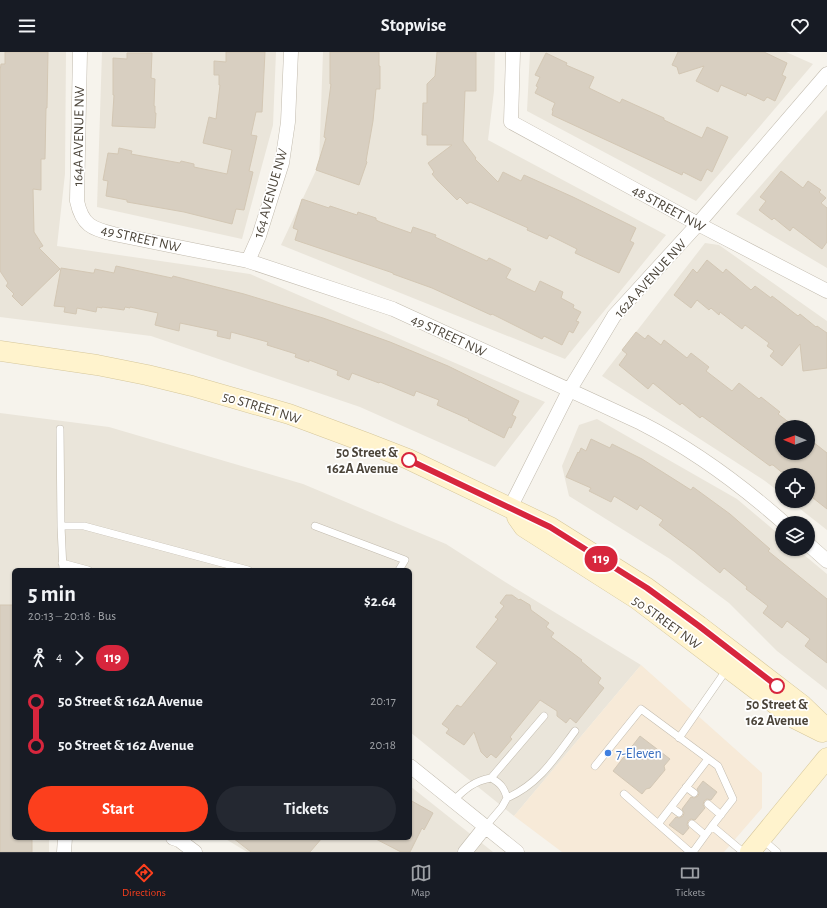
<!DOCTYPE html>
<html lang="en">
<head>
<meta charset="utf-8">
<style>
  :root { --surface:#171b24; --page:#242831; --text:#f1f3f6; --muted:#9ea1a6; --line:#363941; --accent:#fc3f1d }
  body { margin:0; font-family:"Alegreya Sans",sans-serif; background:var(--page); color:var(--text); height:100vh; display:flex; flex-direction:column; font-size:15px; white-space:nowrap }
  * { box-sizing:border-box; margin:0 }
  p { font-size:13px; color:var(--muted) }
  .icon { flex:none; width:22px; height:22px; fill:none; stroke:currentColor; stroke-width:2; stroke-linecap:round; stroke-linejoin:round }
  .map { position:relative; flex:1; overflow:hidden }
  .drawer { position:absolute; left:12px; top:516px; width:400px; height:272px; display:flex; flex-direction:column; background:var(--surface); border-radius:6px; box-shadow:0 1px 3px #0004 }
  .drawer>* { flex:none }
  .badge { padding:0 8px; border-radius:13px; font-size:14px; line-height:26px }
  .needle { width:26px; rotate:271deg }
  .controls { position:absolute; left:775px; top:368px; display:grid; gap:8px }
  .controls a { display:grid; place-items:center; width:40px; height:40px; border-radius:50%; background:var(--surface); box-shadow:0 1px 3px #0004; font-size:20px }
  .map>.badge { position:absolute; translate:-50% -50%; box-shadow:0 0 0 2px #fff }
  .legs { display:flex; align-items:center; gap:6px; height:44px; padding:0 16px; font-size:13px }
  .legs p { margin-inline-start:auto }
  .head { display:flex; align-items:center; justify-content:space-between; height:68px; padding:0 16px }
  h1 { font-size:22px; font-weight:600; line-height:30px }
  .cta { display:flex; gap:8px; margin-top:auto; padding:8px 16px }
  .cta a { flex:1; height:46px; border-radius:24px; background:var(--accent); color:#fff; font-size:16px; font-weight:600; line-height:46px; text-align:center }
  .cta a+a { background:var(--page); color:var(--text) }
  ul { padding:0 16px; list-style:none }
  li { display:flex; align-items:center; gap:14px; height:44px; font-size:15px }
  li i { display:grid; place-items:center; width:6px; height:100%; margin:0 5px; background:currentColor }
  li i::after { content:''; width:10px; height:10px; margin:-5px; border:3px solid; border-radius:50%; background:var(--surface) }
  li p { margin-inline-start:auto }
  li:first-child i { background:linear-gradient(#0000 50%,currentColor 0) }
  li:last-child i { background:linear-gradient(currentColor 50%,#0000 0) }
  header { display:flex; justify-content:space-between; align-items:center; height:52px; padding:0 16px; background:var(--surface); font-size:18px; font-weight:600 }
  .menu { display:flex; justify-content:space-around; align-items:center; height:56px; border-top:1px solid var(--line); background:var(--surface); font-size:11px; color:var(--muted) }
  .menu a { display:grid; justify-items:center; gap:2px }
  .menu .selected { color:var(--accent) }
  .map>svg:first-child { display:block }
</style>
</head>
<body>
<header><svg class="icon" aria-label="menu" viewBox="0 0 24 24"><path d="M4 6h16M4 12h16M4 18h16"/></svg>Stopwise<svg class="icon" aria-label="heart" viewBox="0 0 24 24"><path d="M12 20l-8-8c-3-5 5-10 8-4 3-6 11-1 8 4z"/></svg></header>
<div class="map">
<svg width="827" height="800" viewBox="0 0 827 800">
  <rect width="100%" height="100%" fill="#f6f3ec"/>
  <!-- residential -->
  <path fill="#eae5da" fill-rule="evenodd" d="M 0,0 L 66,0 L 65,122 L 57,194 L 250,222 L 545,350 L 495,415 L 360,355 L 151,284 L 0,265 Z
    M 102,0 L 276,0 L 273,73 L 242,187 L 97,155 Z
    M 323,0 L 495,0 L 494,39 L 488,88 L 666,183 L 565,307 L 281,193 L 319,112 Z
    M 530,0 L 786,0 L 813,12 L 696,149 L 527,59 Z
    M 827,58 L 827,216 L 736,162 Z
    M 705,191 L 719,193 L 827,269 L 827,478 L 790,449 L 808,449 L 808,423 L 782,423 L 782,442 L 765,429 L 602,324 ZM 782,375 L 808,375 L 808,401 L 782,401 Z
    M 0,361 L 109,375 L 303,432 L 446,492 L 502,528 L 641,613 L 514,764 L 410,680 L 410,518 L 14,518 L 14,768 L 0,768 Z
    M 597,367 L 737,447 L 782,485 L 782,497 L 797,497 L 827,522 L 827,638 L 777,599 L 729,551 L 670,507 L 569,444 L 562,414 L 579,373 Z
    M 410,734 L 493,800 L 247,800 L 224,786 L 410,786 Z
    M 49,788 L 49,800 L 0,800 L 0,790 Z"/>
  <!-- commercial -->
  <path fill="#f7ead8" d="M 641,613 L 762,721 L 762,756 L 724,800 L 562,800 L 514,764 Z"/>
  <!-- building -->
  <path fill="#d8cfc1" stroke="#d3c7b4" d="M 5,0 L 48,0 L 47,56 L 46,56 L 45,107 L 41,107 L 41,138 L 33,137 L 34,180 L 43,194 L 39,196 L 60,217 L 22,254 L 12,244 L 14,242 L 6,234 L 8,231 L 0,219 L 0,19 L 1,12 L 5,12 Z
    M 226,0 L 265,0 L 262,60 L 256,60 L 251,83 L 257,84 L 249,119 L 253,120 L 244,158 L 236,157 L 232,172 L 184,160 L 127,150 L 127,148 L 106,144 L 108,129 L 103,128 L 108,101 L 118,102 L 119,96 L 132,99 L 131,102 L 180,111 L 181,109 L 194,112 L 194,115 L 227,122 L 232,98 L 203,91 L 209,65 L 216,67 L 220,33 L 219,33 L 219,23 L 214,23 L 214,9 L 226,10 Z
    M 330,0 L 379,0 L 379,14 L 380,14 L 380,37 L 376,37 L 373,69 L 366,109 L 367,110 L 359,133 L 316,118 L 326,86 L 324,85 L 331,32 L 330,32 Z
    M 437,0 L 476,0 L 476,39 L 465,39 L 463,89 L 476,106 L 475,107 L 498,130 L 503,120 L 521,129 L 524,123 L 573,145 L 636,176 L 630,189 L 634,191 L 619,221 L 575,201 L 577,197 L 549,183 L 547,187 L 527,178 L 528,176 L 470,150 L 467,152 L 460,145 L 457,148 L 438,129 L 432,122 L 434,120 L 428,111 L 452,93 L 427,93 L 427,83 L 422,83 L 423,51 L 427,51 L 427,32 L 435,24 Z
    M 678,0 L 764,0 L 787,11 L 782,23 L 786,25 L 775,49 L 767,45 L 764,49 L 747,41 L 746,44 L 721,33 L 718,40 L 696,29 L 704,14 L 679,22 L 677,15 L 672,13 Z
    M 127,1 L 152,1 L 151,26 L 155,27 L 154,54 L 155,54 L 155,61 L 156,61 L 155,76 L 112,74 L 114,43 L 113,43 L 113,6 L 127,7 Z
    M 546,1 L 567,11 L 566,13 L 594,25 L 589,36 L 620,51 L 622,47 L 664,66 L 664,68 L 702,86 L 707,75 L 728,85 L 712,120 L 707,117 L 701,129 L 683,120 L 682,123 L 552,63 L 553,59 L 552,58 L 555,51 L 535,41 L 538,35 L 536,34 L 540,25 L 535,23 Z
    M 781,119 L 803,136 L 808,129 L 821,138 L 819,140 L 826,146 L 821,151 L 827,156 L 827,190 L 822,197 L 793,175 L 790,179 L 774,166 L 772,168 L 759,158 L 766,149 L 760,145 Z
    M 302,147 L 329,156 L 330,154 L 357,163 L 358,160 L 376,166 L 376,168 L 380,170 L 411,181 L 413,175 L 436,183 L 435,185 L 487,209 L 489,206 L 511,217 L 506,226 L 535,240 L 540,229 L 563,240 L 561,246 L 574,253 L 573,256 L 581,260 L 576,269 L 579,270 L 573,281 L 569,279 L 562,293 L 544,284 L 542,287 L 492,262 L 491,263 L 432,236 L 393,222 L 393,221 L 295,188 L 298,178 L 293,176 Z
    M 707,208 L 723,221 L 726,217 L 751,238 L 755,234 L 771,246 L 772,244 L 798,264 L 800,262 L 816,275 L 817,274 L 827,281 L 827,316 L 803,319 L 800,292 L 782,314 L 770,304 L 774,299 L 767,294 L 769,291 L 745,273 L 742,277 L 720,260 L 719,263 L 711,256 L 709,258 L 697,248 L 691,256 L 674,243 L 693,217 L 697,221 Z
    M 116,214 L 172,226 L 173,224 L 244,242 L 323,266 L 390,290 L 448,314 L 519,349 L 512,363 L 516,365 L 511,376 L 509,375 L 504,386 L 468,368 L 469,367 L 437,353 L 439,348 L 416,339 L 414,344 L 380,330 L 379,331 L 352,321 L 349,328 L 337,323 L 338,319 L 309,308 L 309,310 L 295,305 L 296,302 L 267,293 L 268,290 L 231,280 L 230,287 L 217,284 L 218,279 L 180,271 L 179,279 L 155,273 L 158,261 L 130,255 L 130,256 L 125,255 L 124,258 L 102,255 L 102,256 L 97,255 L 96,260 L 77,256 L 76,262 L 64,260 L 65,255 L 54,254 L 61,216 L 92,221 L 94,221 L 95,217 L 114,221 Z
    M 636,280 L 645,287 L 648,283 L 661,293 L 664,288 L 687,306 L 691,301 L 709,315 L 706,319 L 732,339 L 739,331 L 759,347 L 761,345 L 780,360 L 778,362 L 795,375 L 782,375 L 782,401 L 808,401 L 808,386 L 827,401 L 827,457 L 808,442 L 808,423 L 785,423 L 773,413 L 771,413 L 770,414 L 702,364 L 700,366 L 682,351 L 680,353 L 653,331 L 648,337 L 619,313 L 627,302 L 622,298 Z
    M 591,387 L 610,396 L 612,392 L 642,407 L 691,438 L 693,435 L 730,462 L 770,497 L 768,499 L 827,547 L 827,611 L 805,594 L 810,587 L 787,569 L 782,576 L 763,561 L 768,554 L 746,537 L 747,535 L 724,516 L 720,521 L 694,499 L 659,473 L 663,468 L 640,453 L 637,458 L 614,444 L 611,450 L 589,439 L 591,436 L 566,425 L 578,400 L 579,401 L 581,396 L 586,399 Z
    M 506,543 L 512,543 L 519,548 L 520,547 L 530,553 L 531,558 L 549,571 L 546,575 L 554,581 L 551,585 L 582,608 L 581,609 L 601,626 L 598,631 L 604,636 L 576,671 L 570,666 L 566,671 L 557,664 L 557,659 L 540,648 L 510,685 L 512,687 L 496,706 L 491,702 L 487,706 L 481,700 L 474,680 L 464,693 L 446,681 L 449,677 L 442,672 L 457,653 L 461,655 L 497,611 L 476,595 L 498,567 L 495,565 L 504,554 L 500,551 Z
    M 0,553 L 14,553 L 14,786 L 32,786 L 32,800 L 0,800 Z
    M 640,684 L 670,707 L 664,714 L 665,718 L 650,736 L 646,737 L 642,742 L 613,719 Z
    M 703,729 L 717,740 L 711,748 L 707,747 L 704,749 L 703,753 L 705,756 L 695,768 L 691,767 L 688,769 L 687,773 L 689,776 L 683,783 L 669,773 L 676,765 L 679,766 L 683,764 L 684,761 L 682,757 L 691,745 L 694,746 L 698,744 L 699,741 L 697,737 Z
    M 410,748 L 433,761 L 424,778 L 422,776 L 410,800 L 401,800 L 374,786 L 410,786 Z
    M 233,786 L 322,786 L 310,800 L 251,800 Z"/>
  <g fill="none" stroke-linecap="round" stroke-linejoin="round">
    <defs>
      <path id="lane" d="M 60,377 L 61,474
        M 315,474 L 405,508 L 399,518
        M 62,511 L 88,518
        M 63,518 L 61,474 L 84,474 L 248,518
        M 679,686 L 727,617
        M 595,714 L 641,657 L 718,714 L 733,747 L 712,774 L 743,800
        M 491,726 L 544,664
        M 686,735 L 694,741
        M 624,742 L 690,800
        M 507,746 C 539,732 555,706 575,679
        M 453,749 C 465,737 474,729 491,726 C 500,731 504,735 507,746 L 502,755 L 485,775
        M 708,752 L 721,763
        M 671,755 L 679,761
        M 658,772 L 708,707
        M 692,772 L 705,783
        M 762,787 L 777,800
        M 693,800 L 712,774"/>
      <path id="street" d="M 80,0 L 77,149 C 82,173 92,177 114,182 L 248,209 L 393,257 L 641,371 C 694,398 740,432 784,471
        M 513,0 L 511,70 L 698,172 L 827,239
        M 248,209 L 259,184 L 282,111 L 288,70 L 291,0
        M 510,456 L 569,339 L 614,264 L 698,172 L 827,22
        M 808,492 L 827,509
        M 410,714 L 517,800
        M 173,786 L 179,788 L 195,800
        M 64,800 L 65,786
        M 465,800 L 485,775"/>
      <path id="secondary" d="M 0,299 L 97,313 L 147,323 L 192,334 L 289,362 L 367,391 L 408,407 L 550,475 L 647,536 L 699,574 L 802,653 L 827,677
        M 517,465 L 524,475 L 637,547 L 794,666 L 822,680
        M 750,800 L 827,706"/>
    </defs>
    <!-- lane casing -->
    <use href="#lane" stroke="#c2bbae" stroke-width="8"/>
    <!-- street casing -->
    <use href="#street" stroke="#c2bbae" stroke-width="15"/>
    <!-- secondary casing -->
    <use href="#secondary" stroke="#d6c79b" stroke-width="21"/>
    <!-- lane -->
    <use href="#lane" stroke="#fff" stroke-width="7"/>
    <!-- street -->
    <use href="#street" stroke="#fff" stroke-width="14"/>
    <!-- secondary -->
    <use href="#secondary" stroke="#fff3cd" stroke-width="20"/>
  </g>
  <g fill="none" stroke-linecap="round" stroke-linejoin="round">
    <defs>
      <path id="line-1" d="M 409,408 L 550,475 L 647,536 L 699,574 L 777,634"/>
    </defs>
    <!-- line-1 casing -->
    <use href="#line-1" stroke="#fff" stroke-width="9"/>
    <!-- line-1 -->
    <use href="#line-1" stroke="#d7263d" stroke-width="6"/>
  </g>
  <!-- markers -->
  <g fill="#fff" stroke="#d7263d" stroke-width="2">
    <circle cx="409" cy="408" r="7"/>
    <circle cx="777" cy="634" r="7"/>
  </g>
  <circle fill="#3f7fe0" stroke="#fff" stroke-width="1.5" cx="608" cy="701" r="4"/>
  <g text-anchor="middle" stroke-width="3.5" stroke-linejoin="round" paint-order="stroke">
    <!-- street labels -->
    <g font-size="14" fill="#4b4439" stroke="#fff">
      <text transform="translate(78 84) rotate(-89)" y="5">164A AVENUE NW</text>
      <text transform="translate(270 141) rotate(-74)" y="5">164 AVENUE NW</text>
      <text transform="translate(669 156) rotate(29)" y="5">48 STREET NW</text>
      <text transform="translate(141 186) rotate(13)" y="5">49 STREET NW</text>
      <text transform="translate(650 226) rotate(-48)" y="5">162A AVENUE NW</text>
      <text transform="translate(449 283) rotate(25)" y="5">49 STREET NW</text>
      <text transform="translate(262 355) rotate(17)" y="5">50 STREET NW</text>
      <text transform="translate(667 570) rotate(36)" y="5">50 STREET NW</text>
    </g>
    <!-- stop labels -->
    <g font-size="14" font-weight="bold" fill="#4b4439" stroke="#fff" text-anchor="end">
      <text x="398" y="405">50 Street &amp;<tspan x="398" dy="16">162A Avenue</tspan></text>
      <text x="777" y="657" text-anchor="middle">50 Street &amp;<tspan x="777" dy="16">162 Avenue</tspan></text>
    </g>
    <!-- shop labels -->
    <g font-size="14" fill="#366cbe" stroke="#fff" text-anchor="start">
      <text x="616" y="706">7-Eleven</text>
    </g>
  </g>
</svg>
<div class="controls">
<a><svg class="needle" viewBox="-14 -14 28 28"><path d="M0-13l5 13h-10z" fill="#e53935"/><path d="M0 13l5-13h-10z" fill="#9ea1a6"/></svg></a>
<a><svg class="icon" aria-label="locate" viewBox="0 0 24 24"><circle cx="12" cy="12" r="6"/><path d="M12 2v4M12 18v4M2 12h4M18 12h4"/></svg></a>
<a><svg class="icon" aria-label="layers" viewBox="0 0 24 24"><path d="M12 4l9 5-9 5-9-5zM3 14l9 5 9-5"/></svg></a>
</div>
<b class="badge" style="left:601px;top:507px;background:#d7263d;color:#fff">119</b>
<section class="drawer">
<div class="head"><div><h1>5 min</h1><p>20:13 – 20:18 · Bus</p></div><b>$2.64</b></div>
<div class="legs"><svg class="icon" aria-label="walk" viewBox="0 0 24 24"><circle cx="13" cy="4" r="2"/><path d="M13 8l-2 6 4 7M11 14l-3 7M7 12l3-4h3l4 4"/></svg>4<svg class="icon" aria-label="forward" viewBox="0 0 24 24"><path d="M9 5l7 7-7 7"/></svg><b class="badge" style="background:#d7263d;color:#fff">119</b></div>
<ul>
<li><i style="color:#d7263d"></i><b>50 Street &amp; 162A Avenue</b><p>20:17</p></li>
<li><i style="color:#d7263d"></i><b>50 Street &amp; 162 Avenue</b><p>20:18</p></li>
</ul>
<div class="cta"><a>Start</a><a>Tickets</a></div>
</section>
</div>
<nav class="menu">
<a class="selected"><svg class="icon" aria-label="directions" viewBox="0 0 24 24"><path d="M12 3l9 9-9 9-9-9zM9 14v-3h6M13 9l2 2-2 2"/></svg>Directions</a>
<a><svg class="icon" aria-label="map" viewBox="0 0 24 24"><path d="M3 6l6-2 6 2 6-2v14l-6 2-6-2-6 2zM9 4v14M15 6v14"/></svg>Map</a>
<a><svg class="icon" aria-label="tickets" viewBox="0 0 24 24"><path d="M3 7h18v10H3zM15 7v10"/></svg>Tickets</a>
</nav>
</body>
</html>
